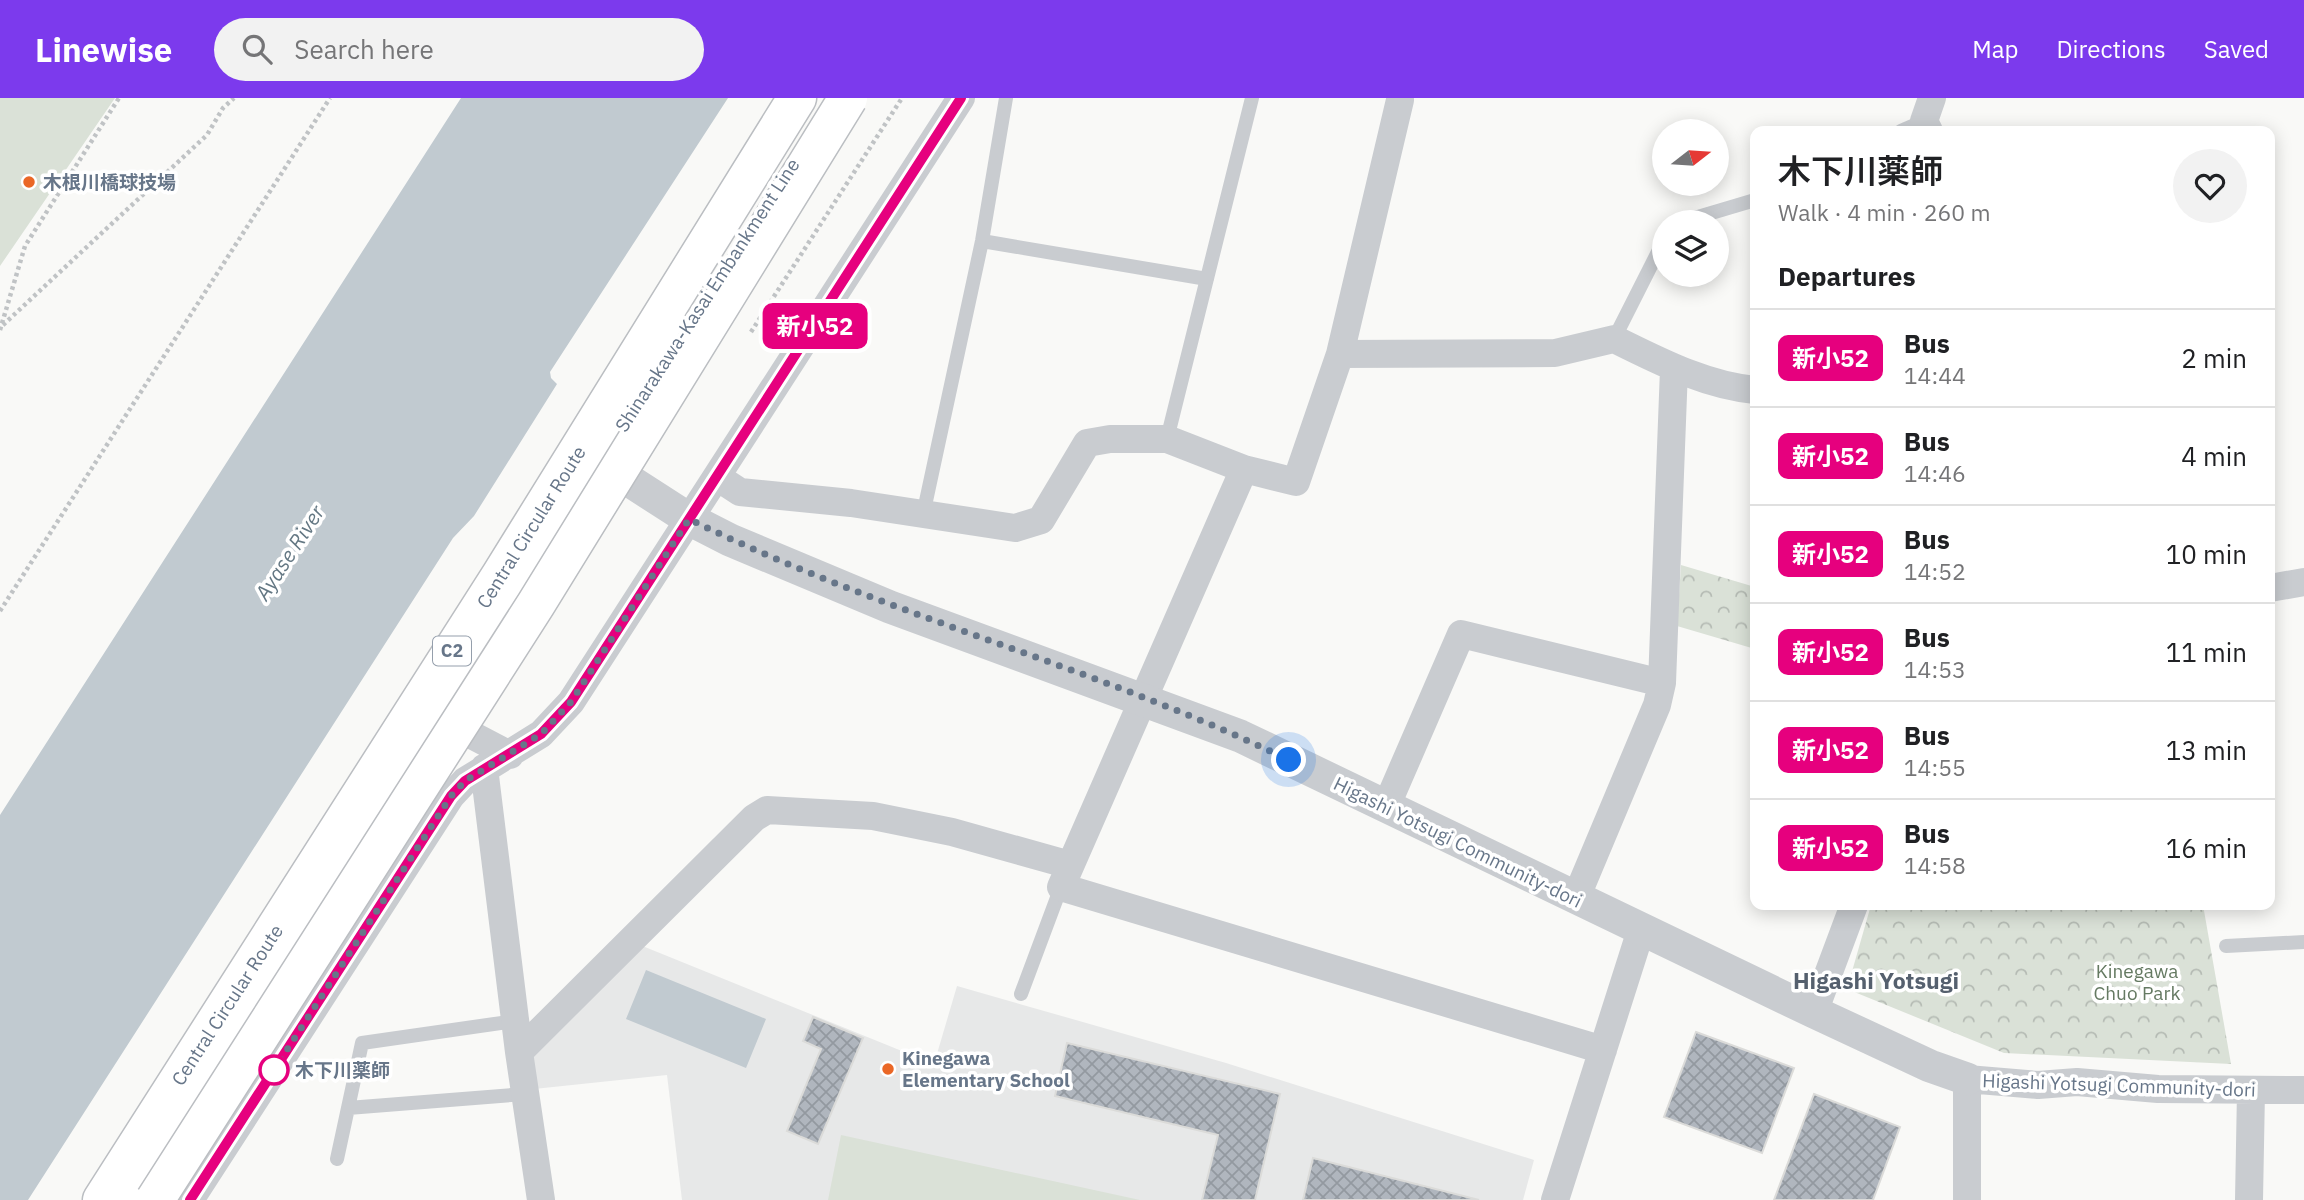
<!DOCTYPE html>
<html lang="en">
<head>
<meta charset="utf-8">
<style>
  :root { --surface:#fff; --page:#f2f2f2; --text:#202124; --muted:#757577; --line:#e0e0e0; --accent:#7c3aed }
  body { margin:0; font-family:"IBM Plex Sans","Noto Sans JP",sans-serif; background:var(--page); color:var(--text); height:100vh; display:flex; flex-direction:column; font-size:26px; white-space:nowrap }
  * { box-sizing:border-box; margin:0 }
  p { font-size:23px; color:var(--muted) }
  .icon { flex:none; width:38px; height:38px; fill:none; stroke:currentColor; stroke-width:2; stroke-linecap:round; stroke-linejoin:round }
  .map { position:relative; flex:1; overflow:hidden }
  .sheet { position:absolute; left:1750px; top:28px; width:525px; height:784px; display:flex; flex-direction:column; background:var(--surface); border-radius:14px; box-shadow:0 4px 18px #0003 }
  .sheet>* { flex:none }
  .badge { padding:0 14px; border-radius:10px; font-size:24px; line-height:46px }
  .needle { width:46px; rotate:73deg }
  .buttons { position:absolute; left:1652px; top:21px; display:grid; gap:14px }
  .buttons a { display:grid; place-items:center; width:77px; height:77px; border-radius:50%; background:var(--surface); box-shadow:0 4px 18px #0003; font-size:35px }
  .you { position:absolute; width:35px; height:35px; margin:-18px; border:5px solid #fff; border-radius:50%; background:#1a73e8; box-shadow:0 0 0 10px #1a73e833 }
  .map>.badge { position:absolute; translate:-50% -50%; box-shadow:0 0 0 4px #fff }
  h2 { padding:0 28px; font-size:26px; line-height:63px }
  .round { display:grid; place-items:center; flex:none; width:74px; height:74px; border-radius:37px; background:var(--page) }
  .headline { display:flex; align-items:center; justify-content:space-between; height:119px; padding:0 28px }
  h1 { font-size:33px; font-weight:600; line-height:52px }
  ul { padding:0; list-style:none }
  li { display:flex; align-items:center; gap:21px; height:98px; padding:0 28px; border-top:2px solid var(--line) }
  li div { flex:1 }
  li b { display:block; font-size:26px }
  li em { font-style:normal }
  li .badge { min-width:77px; font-weight:700; text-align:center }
  header { display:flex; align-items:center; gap:42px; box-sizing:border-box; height:98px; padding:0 35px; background:var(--accent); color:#fff }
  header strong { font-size:33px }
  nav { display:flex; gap:38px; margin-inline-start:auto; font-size:24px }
  .search { width:490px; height:63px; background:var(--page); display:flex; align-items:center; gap:18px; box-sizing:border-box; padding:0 24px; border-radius:38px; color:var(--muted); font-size:26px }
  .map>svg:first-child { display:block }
</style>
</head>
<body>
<header>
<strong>Linewise</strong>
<div class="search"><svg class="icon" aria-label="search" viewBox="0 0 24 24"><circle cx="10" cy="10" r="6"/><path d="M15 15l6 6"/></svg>Search here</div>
<nav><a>Map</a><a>Directions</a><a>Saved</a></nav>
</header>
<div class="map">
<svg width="2304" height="1102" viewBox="0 0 2304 1102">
  <defs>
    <pattern id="forest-crowns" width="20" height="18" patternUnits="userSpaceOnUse" patternTransform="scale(1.75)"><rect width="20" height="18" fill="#dae1d7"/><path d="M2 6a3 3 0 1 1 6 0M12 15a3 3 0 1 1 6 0" fill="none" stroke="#b5bbb4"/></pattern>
    <pattern id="building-cross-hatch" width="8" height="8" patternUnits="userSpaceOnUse" patternTransform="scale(1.75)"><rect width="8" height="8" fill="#b0b6be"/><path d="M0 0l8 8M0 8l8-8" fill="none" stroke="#9399a0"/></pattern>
  </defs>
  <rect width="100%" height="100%" fill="#f9f9f7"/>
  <!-- built -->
  <path fill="#e7e8e8" d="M 640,847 L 934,966 L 957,888 L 1226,965 L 1534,1062 L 1523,1102 L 682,1102 L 667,977 L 534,991 L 529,955 Z"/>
  <!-- forest -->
  <path fill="url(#forest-crowns)" d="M 1681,467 L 1755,489 L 1755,551 L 1677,528 Z
    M 1871,807 L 2203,807 L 2231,966 L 2004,955 L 1847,891 Z"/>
  <!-- pitch -->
  <path fill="#dae1d7" d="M 0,0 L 115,0 L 0,168 Z
    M 841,1037 L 1140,1102 L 828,1102 Z"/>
  <!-- water -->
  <path fill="#c1cad0" d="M 461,0 L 728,0 L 550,274 L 551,280 L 557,286 L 474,418 L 453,440 L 28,1102 L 0,1102 L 0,717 Z
    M 646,872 L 766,921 L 746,970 L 626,921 Z"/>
  <!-- building -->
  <path fill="url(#building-cross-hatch)" stroke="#dbdbd9" stroke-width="2" d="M 813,919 L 863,940 L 818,1046 L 787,1033 L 821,951 L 803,943 Z
    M 1696,934 L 1794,970 L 1762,1055 L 1664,1019 Z
    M 1067,945 L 1280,996 L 1255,1102 L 1202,1102 L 1218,1037 L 1055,998 Z
    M 1814,996 L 1900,1029 L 1873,1102 L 1774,1102 Z
    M 1313,1060 L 1479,1102 L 1303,1102 Z"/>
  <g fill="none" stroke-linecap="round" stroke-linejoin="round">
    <defs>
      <path id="secondary" d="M 128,1102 L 675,246"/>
      <path id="motorway" d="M 102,1102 L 501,477 L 797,0"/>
    </defs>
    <!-- secondary casing -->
    <use href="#secondary" stroke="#bbbfc5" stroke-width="41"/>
    <!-- motorway casing -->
    <use href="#motorway" stroke="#bbbec2" stroke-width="41"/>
    <!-- path -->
    <path stroke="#c0c3c5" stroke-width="4.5" stroke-dasharray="3.5 3.5" stroke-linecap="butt" d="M 3,227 L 207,37 L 223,10 L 234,0
      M 0,232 L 25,148 L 119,0
      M 751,234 L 902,0
      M 0,513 L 330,0"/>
    <!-- service -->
    <path stroke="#c9ccd0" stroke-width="14" d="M 1901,33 L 1924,23
      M 1681,124 L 1755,102
      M 982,143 L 1207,181
      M 1614,241 L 1664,142
      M 1167,341 L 1252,0
      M 923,417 L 982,143 L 1006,0
      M 2226,848 L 2304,844
      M 1021,896 L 1061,789
      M 348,1010 L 525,996
      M 337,1061 L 362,945 L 515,923"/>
    <!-- minor -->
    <path stroke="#c9ccd0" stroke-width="28" d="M 1929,33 L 1924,23 L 1932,0
      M 1340,256 L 1555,255 L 1614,241 C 1659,263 1704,287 1755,292
      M 1244,371 L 1061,789 L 1603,952
      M 717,379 L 740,394 L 851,405 L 1015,430 L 1041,422 L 1087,345 L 1110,341 L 1167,341 L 1244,371 L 1296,384 L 1340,256 L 1400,2
      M 2270,490 L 2304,484
      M 441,621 L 510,657
      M 484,670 L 519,954
      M 1386,709 L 1461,536 L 1662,585
      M 1576,800 L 1657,607 L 1662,585 L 1674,271
      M 1814,914 L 1854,807
      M 190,1102 L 451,698 L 465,683 L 541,636 L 571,604 L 961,0
      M 541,1102 L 519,954 L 754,720 L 767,712 L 873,718 L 952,734 L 1070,767
      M 1555,1102 L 1641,832
      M 1967,1102 L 1967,981 L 2038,987 L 2077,984 L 2158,991 L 2304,992
      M 2249,1102 L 2251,993"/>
    <!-- tertiary -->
    <path stroke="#c9ccd0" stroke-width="33" d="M 599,363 L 689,421 L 730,442 L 890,509 L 1240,638 L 1814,914 L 1930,968 L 1967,981"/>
    <!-- secondary -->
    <use href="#secondary" stroke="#fff" stroke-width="38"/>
    <!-- motorway -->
    <use href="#motorway" stroke="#fff" stroke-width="38"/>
    <defs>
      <path id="motorway-bridge" d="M 155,1102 L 536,506 L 848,0"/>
    </defs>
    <!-- motorway-bridge casing -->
    <use href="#motorway-bridge" stroke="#bbbec2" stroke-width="41" stroke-linecap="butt"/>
    <!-- motorway-bridge -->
    <use href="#motorway-bridge" stroke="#fff" stroke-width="38"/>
  </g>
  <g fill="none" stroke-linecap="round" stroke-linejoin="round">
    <defs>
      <path id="line" d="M 190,1102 L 451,698 L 465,683 L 541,636 L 571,604 L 961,0"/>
    </defs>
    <!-- line casing -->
    <use href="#line" stroke="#fff" stroke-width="16"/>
    <!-- line -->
    <use href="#line" stroke="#e6007e" stroke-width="10"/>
    <!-- walk -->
    <path stroke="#677689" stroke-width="7" stroke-dasharray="0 12.6" d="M 274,972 L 451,698 L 465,683 L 541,636 L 571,604 L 689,421 C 883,517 1095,568 1289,662"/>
  </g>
  <!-- markers -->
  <g fill="#ea6726" stroke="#fff" stroke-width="2.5">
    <circle cx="29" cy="84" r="7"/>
    <circle cx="888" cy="971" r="7"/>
  </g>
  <circle fill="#fff" stroke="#e6007e" stroke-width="3.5" cx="274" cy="972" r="14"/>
  <g text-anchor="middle" stroke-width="7" stroke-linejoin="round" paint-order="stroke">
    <!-- shield labels -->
    <rect fill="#fff" stroke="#959fac" stroke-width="2" x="433" y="538.5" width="38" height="29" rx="5"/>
    <g font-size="18" font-weight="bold" fill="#677689">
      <text x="452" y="559">C2</text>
    </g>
    <!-- poi labels -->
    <g font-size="19" font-weight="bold" fill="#677689" stroke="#fff" text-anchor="start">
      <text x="43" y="91">木根川橋球技場</text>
      <text x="902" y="967">Kinegawa<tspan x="902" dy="22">Elementary School</tspan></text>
    </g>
    <!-- street labels -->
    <g font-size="19" fill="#677689" stroke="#fff">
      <text transform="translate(707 197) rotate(-57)" y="7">Shinarakawa-Kasai Embankment Line</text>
      <text transform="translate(531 429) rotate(-58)" y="7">Central Circular Route</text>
      <text transform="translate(1458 744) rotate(26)" y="7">Higashi Yotsugi Community-dori</text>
      <text transform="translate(227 907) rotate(-57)" y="7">Central Circular Route</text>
      <text transform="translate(2119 987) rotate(2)" y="7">Higashi Yotsugi Community-dori</text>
    </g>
    <!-- park labels -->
    <g font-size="19" fill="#657a62" stroke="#fff">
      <text x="2137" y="880">Kinegawa<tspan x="2137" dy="22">Chuo Park</tspan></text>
    </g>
    <!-- stop labels -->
    <g font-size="19" font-weight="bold" fill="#677689" stroke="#fff" text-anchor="start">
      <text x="295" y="979">木下川薬師</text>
    </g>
    <!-- water labels -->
    <g font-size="21" font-style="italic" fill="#637783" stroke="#fff">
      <text transform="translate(290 455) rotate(-57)" y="7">Ayase River</text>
    </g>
    <!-- quarter labels -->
    <g font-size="23" font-weight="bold" fill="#55606e" stroke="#fff">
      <text x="1876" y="891">Higashi Yotsugi</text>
    </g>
  </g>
</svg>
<div class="buttons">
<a><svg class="needle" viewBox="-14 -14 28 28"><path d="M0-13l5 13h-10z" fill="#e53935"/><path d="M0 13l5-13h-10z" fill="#757577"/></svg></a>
<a><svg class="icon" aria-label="layers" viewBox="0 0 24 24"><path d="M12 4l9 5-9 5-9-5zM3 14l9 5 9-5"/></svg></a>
</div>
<div class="you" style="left:1289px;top:662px"></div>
<b class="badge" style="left:815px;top:228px;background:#e6007e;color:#fff">新小52</b>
<section class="sheet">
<div class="headline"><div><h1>木下川薬師</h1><p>Walk · 4 min · 260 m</p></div><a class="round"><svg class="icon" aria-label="heart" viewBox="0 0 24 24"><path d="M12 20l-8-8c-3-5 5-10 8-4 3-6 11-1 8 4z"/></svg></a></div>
<h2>Departures</h2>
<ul>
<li><span class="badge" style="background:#e6007e;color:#fff">新小52</span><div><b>Bus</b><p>14:44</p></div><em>2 min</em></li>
<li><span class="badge" style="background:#e6007e;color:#fff">新小52</span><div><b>Bus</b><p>14:46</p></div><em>4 min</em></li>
<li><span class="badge" style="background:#e6007e;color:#fff">新小52</span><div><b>Bus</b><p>14:52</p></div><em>10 min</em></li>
<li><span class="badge" style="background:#e6007e;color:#fff">新小52</span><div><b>Bus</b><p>14:53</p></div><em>11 min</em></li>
<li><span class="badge" style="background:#e6007e;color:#fff">新小52</span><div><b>Bus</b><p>14:55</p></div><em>13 min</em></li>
<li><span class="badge" style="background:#e6007e;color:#fff">新小52</span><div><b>Bus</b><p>14:58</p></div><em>16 min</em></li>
</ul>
</section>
</div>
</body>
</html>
